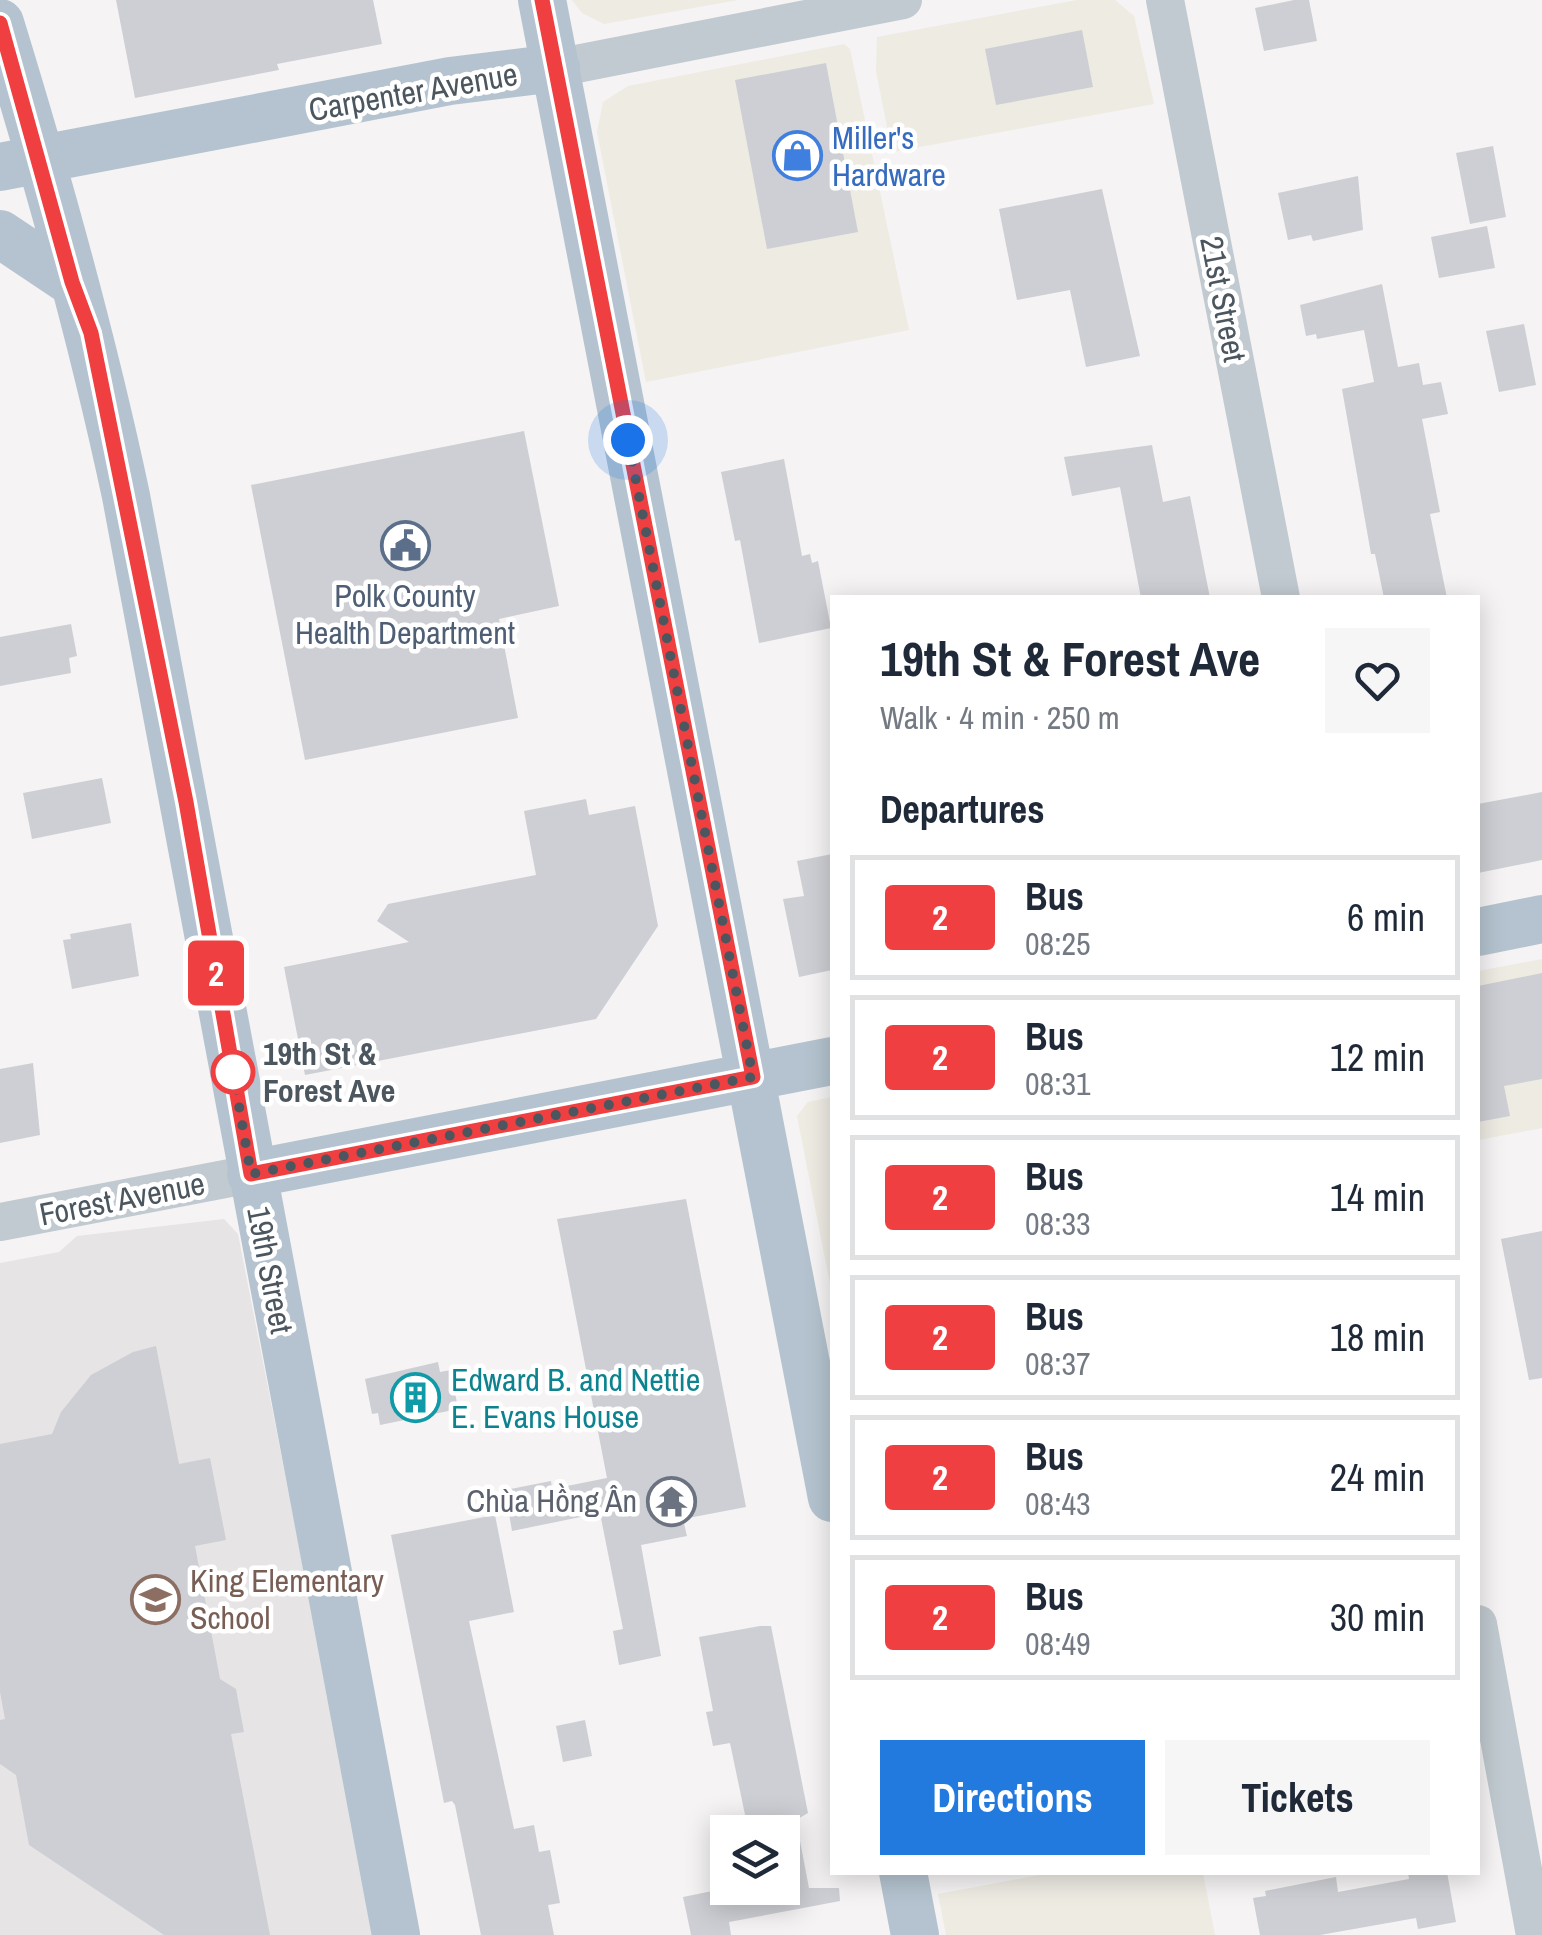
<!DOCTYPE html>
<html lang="en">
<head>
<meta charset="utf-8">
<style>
  :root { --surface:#fff; --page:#f6f6f7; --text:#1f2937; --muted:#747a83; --line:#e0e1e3; --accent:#237ade }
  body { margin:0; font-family:"Archivo Narrow",sans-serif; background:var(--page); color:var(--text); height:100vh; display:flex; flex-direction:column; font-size:38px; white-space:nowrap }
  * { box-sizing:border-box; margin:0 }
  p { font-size:32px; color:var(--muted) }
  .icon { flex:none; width:55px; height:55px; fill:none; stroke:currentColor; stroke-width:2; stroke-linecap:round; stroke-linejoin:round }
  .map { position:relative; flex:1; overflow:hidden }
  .drawer { position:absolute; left:830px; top:595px; width:650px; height:1280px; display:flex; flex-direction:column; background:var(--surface); border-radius:0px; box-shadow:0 5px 25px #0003 }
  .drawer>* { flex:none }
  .badge { padding:0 20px; border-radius:8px; font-size:35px; line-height:65px }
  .controls { position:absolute; left:710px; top:1815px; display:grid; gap:20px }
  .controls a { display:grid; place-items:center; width:90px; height:90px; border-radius:0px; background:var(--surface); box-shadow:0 5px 25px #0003; font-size:50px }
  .you { position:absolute; width:50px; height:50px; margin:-25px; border:8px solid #fff; border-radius:50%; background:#1a73e8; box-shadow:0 0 0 15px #1a73e833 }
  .map>.badge { position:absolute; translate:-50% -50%; box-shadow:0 0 0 5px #fff }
  h2 { padding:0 50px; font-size:38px; line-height:90px }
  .round { display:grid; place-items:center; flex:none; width:105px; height:105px; border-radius:0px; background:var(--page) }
  .headline { display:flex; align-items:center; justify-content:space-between; height:170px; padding:0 50px }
  h1 { font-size:48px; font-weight:700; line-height:75px }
  .button { display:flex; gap:20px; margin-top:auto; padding:20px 50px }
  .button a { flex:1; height:115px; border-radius:0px; background:var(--accent); color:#fff; font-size:40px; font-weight:700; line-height:115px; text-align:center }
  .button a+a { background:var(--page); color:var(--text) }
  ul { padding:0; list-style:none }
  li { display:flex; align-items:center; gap:30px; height:125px; margin:0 20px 15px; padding:0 30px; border:5px solid var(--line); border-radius:0px }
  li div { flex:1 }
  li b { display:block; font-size:38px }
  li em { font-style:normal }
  li .badge { min-width:110px; font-weight:700; text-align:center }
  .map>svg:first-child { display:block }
</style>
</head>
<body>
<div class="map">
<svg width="1542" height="1935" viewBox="0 0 1542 1935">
  <rect width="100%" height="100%" fill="#f5f3f3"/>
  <!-- commercial -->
  <path fill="#eeebe3" d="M 572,0 L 738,0 L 604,24 L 582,13 Z
    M 1077,0 L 1115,0 L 1134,16 L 1154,104 L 892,152 L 876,71 L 877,37 Z
    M 844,44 L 850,49 L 909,330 L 646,382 L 597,132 L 603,102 L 628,86 Z
    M 1542,959 L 1542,1128 L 1478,1140 L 1478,971 Z
    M 832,1097 L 832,1294 L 797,1116 L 808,1102 Z
    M 1050,1873 L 1203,1873 L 1215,1935 L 946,1935 L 938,1894 Z"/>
  <!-- education -->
  <path fill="#e6e4e4" d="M 224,1219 L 238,1234 L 375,1935 L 0,1935 L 0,1263 L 59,1252 L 77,1236 Z"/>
  <!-- building -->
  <path fill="#cdcfd4" d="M 116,0 L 373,0 L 382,44 L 277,64 L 279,70 L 135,98 Z
    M 1294,0 L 1309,0 L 1317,41 L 1264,51 L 1255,8 Z
    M 1082,30 L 1093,87 L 996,105 L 985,49 Z
    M 826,63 L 858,232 L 767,249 L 735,80 Z
    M 1493,146 L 1506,217 L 1470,224 L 1456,153 Z
    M 1358,176 L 1363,230 L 1313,241 L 1311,235 L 1288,240 L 1278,193 Z
    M 1102,189 L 1140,356 L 1086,367 L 1070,290 L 1017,300 L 999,209 Z
    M 1487,226 L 1495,268 L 1439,278 L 1431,237 Z
    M 1382,284 L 1398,367 L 1419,363 L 1423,385 L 1441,382 L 1448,414 L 1422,419 L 1440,512 L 1430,514 L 1447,598 L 1384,598 L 1375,554 L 1371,554 L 1342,389 L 1374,382 L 1364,330 L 1317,339 L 1316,334 L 1306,336 L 1300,305 Z
    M 1524,324 L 1536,385 L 1499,392 L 1486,331 Z
    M 524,431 L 559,606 L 499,619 L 518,718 L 305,760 L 251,485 Z
    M 1152,445 L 1163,502 L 1190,496 L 1210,598 L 1141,598 L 1120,487 L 1072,496 L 1064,457 Z
    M 784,459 L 802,556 L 810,554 L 812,563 L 818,561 L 831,628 L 759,643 L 740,540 L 735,541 L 721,472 Z
    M 71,624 L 77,656 L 69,658 L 71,673 L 0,686 L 0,637 Z
    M 102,778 L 111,823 L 32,839 L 23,793 Z
    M 1542,792 L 1542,860 L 1478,873 L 1478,804 Z
    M 586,799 L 589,815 L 635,806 L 658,926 L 596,1019 L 305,1075 L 284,967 L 409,942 L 377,921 L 388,904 L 536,875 L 524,811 Z
    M 832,854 L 832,970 L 799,977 L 783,899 L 804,896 L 797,861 Z
    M 131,923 L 139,976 L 72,989 L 63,940 L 71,939 L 70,934 Z
    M 1542,973 L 1542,1079 L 1504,1086 L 1510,1116 L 1478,1122 L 1478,986 Z
    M 33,1063 L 40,1135 L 0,1143 L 0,1069 Z
    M 686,1199 L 746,1507 L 683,1519 L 687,1536 L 641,1545 L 661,1656 L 619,1665 L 613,1631 L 623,1629 L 600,1513 L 512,1531 L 505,1490 L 551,1481 L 552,1489 L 607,1478 L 557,1219 Z
    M 1542,1231 L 1542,1378 L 1529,1380 L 1501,1239 Z
    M 156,1346 L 179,1464 L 210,1458 L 226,1540 L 195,1546 L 220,1679 L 236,1689 L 244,1732 L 231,1734 L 270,1935 L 164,1935 L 29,1845 L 16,1775 L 0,1764 L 0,1720 L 5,1719 L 0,1692 L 0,1444 L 52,1434 L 61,1412 L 91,1375 L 133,1352 Z
    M 438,1362 L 440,1372 L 451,1370 L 458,1409 L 380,1425 L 378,1413 L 372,1414 L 365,1379 Z
    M 495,1515 L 514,1612 L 469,1621 L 514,1829 L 534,1825 L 539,1852 L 550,1850 L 560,1903 L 548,1905 L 554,1935 L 481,1935 L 455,1805 L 452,1801 L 444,1803 L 391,1535 Z
    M 760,1626 L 771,1626 L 808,1813 L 796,1820 L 809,1888 L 839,1888 L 840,1901 L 729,1922 L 731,1935 L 691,1935 L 683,1897 L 727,1888 L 782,1888 L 782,1823 L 748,1829 L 730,1743 L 713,1746 L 706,1712 L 713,1711 L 699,1637 Z
    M 585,1720 L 592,1756 L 563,1762 L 556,1726 Z
    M 1408,1872 L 1447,1872 L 1456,1922 L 1418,1929 L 1416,1918 L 1320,1935 L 1260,1935 L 1253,1898 L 1266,1896 L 1265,1891 L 1336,1877 L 1338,1892 L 1409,1879 Z"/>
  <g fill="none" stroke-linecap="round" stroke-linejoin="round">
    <!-- minor -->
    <path stroke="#c1cad0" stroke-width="38" d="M 1165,0 L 1281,598
      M 556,68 L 903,0
      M 0,1222 L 251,1174
      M 1478,1624 L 1535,1935"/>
    <!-- major -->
    <path stroke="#b4c3cf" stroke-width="48" d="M 542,0 L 832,1498
      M 0,23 C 48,179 92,336 126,496 L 396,1935
      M 0,167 L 450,81 L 556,68
      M 0,234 L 72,282
      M 1478,932 L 1542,919
      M 251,1174 L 832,1061
      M 903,1872 L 915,1935"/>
  </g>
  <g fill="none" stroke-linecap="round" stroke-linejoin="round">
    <defs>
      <path id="line" d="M 0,23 L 72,282 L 91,333 L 186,802 L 251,1174 L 753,1077 L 542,0"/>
    </defs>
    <!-- line casing -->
    <use href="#line" stroke="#fff" stroke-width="22"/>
    <!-- line -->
    <use href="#line" stroke="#ef3f40" stroke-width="15"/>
    <!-- walk -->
    <path stroke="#4b565f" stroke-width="10" stroke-dasharray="0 18" d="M 233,1072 L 251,1174 L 753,1077 L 628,440"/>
  </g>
  <!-- icons -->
  <defs>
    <symbol id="shop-ring" viewBox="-11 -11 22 22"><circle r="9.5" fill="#fff" stroke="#3f7fe0" stroke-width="1.5"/><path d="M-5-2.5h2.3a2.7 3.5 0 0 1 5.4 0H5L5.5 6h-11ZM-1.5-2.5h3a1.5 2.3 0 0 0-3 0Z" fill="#3f7fe0"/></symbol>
    <symbol id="civic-ring" viewBox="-11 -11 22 22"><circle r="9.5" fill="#fff" stroke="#5c6f8a" stroke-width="1.5"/><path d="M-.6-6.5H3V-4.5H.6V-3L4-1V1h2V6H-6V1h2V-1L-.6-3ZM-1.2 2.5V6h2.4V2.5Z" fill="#5c6f8a"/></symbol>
    <symbol id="building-ring" viewBox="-11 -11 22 22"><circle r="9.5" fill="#fff" stroke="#0f9aa8" stroke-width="1.5"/><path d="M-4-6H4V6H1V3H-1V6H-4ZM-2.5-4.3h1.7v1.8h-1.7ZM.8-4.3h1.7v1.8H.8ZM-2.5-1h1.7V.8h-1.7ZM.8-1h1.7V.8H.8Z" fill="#0f9aa8"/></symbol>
    <symbol id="temple-ring" viewBox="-11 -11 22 22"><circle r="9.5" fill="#fff" stroke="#6b7280" stroke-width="1.5"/><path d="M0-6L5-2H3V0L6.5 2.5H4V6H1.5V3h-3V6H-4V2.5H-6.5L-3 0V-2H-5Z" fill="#6b7280"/></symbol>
    <symbol id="school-ring" viewBox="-11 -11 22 22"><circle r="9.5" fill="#fff" stroke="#8d6e63" stroke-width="1.5"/><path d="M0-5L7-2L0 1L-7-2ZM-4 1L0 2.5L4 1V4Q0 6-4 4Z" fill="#8d6e63"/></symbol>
  </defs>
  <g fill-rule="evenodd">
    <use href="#shop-ring" x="770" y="128" width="55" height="55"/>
    <use href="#civic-ring" x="378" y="518" width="55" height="55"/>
    <use href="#building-ring" x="388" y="1370" width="55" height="55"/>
    <use href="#temple-ring" x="644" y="1474" width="55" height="55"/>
    <use href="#school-ring" x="128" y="1572" width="55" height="55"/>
  </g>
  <!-- markers -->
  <circle fill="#fff" stroke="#ef3f40" stroke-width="5" cx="233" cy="1072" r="20"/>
  <g text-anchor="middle" stroke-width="9" stroke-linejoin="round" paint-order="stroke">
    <!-- street labels -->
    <g font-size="32" fill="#4b565f" stroke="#fff">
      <text transform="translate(413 92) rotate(-10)" y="11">Carpenter Avenue</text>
      <text transform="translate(1223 299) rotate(79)" y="11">21st Street</text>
      <text transform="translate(122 1199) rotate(-11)" y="11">Forest Avenue</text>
      <text transform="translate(270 1270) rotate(79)" y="11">19th Street</text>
    </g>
    <!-- shop labels -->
    <g font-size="32" fill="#366cbe" stroke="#fff" text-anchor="start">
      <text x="832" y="149">Miller's<tspan x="832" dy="37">Hardware</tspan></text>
    </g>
    <!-- service labels -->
    <g font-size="32" fill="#4e5e75" stroke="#fff">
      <text x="405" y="607">Polk County<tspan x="405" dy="37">Health Department</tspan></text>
    </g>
    <!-- stop labels -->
    <g font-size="32" font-weight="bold" fill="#4b565f" stroke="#fff" text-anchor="start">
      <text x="263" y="1065">19th St &amp;<tspan x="263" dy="37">Forest Ave</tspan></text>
    </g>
    <!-- culture labels -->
    <g font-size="32" fill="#0d838f" stroke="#fff" text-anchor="start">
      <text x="451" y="1391">Edward B. and Nettie<tspan x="451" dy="37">E. Evans House</tspan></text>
    </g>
    <!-- worship labels -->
    <g font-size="32" fill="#5b616d" stroke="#fff" text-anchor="end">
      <text x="637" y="1512">Chùa Hồng Ân</text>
    </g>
    <!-- education labels -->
    <g font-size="32" fill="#785e54" stroke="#fff" text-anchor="start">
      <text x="190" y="1592">King Elementary<tspan x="190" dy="37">School</tspan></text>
    </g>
  </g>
</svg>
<div class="controls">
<a><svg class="icon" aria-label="layers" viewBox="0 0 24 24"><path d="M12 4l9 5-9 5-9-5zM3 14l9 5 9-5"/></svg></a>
</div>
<div class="you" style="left:628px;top:440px"></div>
<b class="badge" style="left:216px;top:973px;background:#ef3f40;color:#fff">2</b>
<section class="drawer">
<div class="headline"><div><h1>19th St &amp; Forest Ave</h1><p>Walk · 4 min · 250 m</p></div><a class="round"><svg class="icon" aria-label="heart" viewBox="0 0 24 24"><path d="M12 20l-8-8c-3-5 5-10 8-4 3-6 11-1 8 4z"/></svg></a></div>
<h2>Departures</h2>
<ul>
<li><span class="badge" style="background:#ef3f40;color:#fff">2</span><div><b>Bus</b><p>08:25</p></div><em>6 min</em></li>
<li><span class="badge" style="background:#ef3f40;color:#fff">2</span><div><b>Bus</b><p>08:31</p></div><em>12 min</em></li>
<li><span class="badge" style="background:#ef3f40;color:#fff">2</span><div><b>Bus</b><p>08:33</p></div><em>14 min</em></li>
<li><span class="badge" style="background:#ef3f40;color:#fff">2</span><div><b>Bus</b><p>08:37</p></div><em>18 min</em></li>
<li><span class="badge" style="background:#ef3f40;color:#fff">2</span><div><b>Bus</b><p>08:43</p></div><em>24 min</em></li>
<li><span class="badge" style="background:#ef3f40;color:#fff">2</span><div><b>Bus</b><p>08:49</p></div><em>30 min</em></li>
</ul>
<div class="button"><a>Directions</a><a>Tickets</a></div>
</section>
</div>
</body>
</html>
